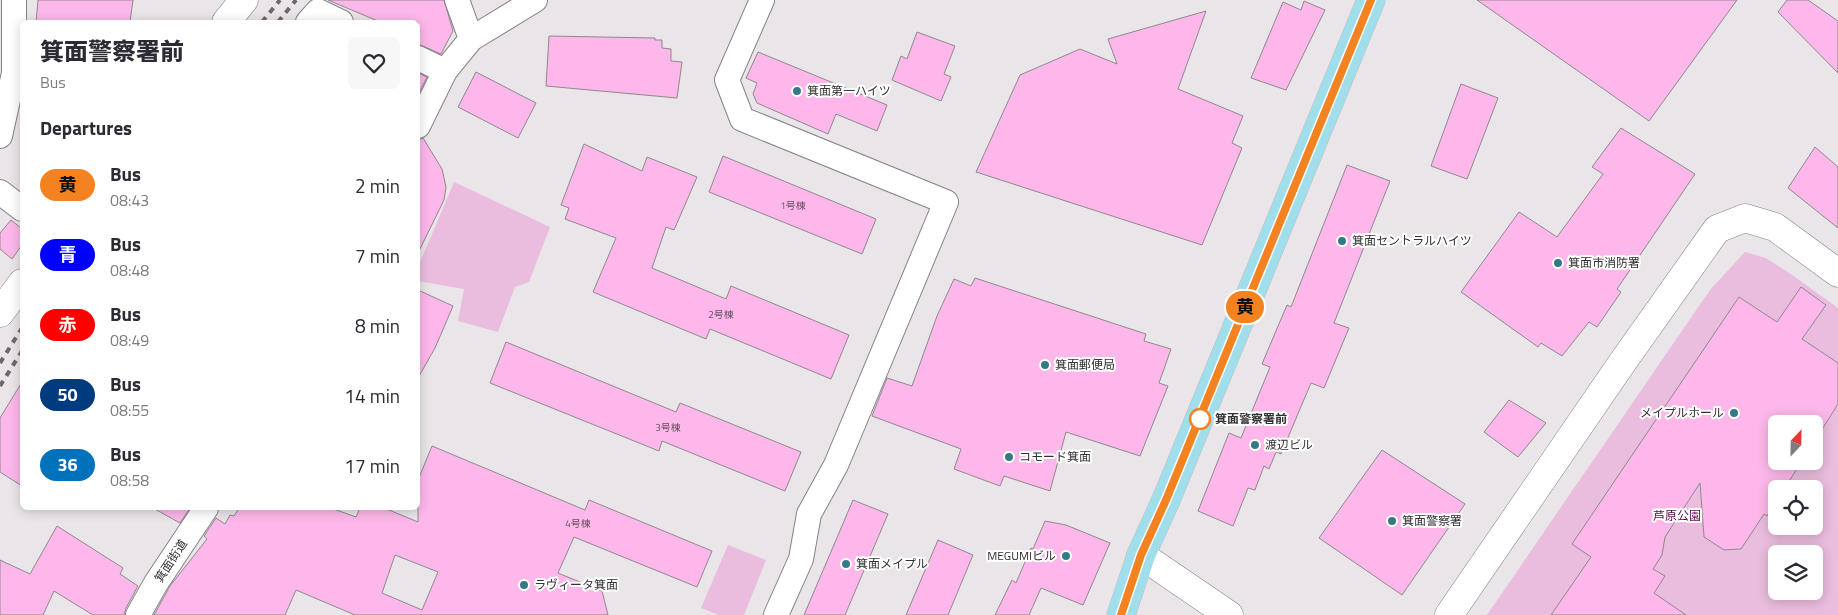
<!DOCTYPE html>
<html lang="en">
<head>
<meta charset="utf-8">
<style>
  :root { --surface:#fff; --page:#f7f7f7; --text:#2b2b33; --muted:#7c7c81 }
  body { margin:0; font-family:"Titillium Web","Noto Sans JP",sans-serif; background:var(--page); color:var(--text); height:100vh; display:flex; flex-direction:column; font-size:19px; white-space:nowrap }
  * { box-sizing:border-box; margin:0 }
  p { font-size:16px; color:var(--muted) }
  .icon { flex:none; width:28px; height:28px; fill:none; stroke:currentColor; stroke-width:2; stroke-linecap:round; stroke-linejoin:round }
  .map { position:relative; flex:1; overflow:hidden }
  .sheet { position:absolute; left:20px; top:20px; width:400px; height:490px; display:flex; flex-direction:column; background:var(--surface); border-radius:8px; box-shadow:0 2px 12px #0003 }
  .sheet>* { flex:none }
  .badge { padding:0 10px; border-radius:16px; font-size:18px; line-height:32px }
  .needle { width:32px; rotate:22deg }
  .controls { position:absolute; left:1768px; top:415px; display:grid; gap:10px }
  .controls a { display:grid; place-items:center; width:55px; height:55px; border-radius:8px; background:var(--surface); box-shadow:0 2px 12px #0003; font-size:25px }
  .map>.badge { position:absolute; translate:-50% -50%; box-shadow:0 0 0 2px #fff }
  h2 { padding:0 20px; font-size:19px; line-height:45px }
  .round { display:grid; place-items:center; flex:none; width:52px; height:52px; border-radius:8px; background:var(--page) }
  .headline { display:flex; align-items:center; justify-content:space-between; height:85px; padding:0 20px }
  h1 { font-size:24px; font-weight:800; line-height:38px }
  ul { padding:0; list-style:none }
  li { display:flex; align-items:center; gap:15px; height:70px; padding:0 20px }
  li div { flex:1 }
  li b { display:block; font-size:19px }
  li em { font-style:normal }
  li .badge { min-width:55px; font-weight:700; text-align:center }
  .map>svg:first-child { display:block }
</style>
</head>
<body>
<div class="map">
<svg width="1838" height="615" viewBox="0 0 1838 615">
  <rect width="100%" height="100%" fill="#eae5e8"/>
  <!-- green -->
  <path fill="#eabcdd" fill-rule="evenodd" d="M 454,182 L 550,227 L 529,282 L 515,287 L 498,332 L 458,321 L 464,289 L 418,281 L 418,267 Z
    M 1745,252 L 1766,258 L 1792,275 L 1838,308 L 1838,615 L 1487,615 L 1710,290 ZM 1776,424 L 1814,424 L 1814,461 L 1776,461 ZM 1776,489 L 1814,489 L 1814,526 L 1776,526 ZM 1776,554 L 1814,554 L 1814,591 L 1776,591 Z
    M 728,545 L 766,560 L 744,615 L 719,615 L 701,608 Z"/>
  <!-- building -->
  <path fill="#fdb7ea" stroke="#8d898c" fill-rule="evenodd" d="M 38,0 L 133,0 L 130,22 L 36,22 Z
    M 328,0 L 444,0 L 453,31 L 441,54 L 418,44 L 418,22 L 380,22 Z
    M 1477,0 L 1737,0 L 1649,121 Z
    M 1787,0 L 1808,0 L 1838,21 L 1838,73 L 1778,12 Z
    M 1304,1 L 1325,10 L 1286,90 L 1251,78 L 1283,2 L 1301,10 Z
    M 1206,11 L 1178,89 L 1243,116 L 1232,143 L 1242,148 L 1202,245 L 976,172 L 1020,75 L 1080,49 L 1117,64 L 1108,39 Z
    M 917,32 L 955,46 L 944,74 L 951,77 L 941,101 L 892,80 L 901,56 L 907,59 Z
    M 549,36 L 655,38 L 655,40 L 662,40 L 662,48 L 671,49 L 671,61 L 682,62 L 677,98 L 546,86 Z
    M 758,52 L 887,105 L 877,131 L 836,114 L 828,134 L 757,103 L 753,94 L 757,83 L 746,78 Z
    M 476,72 L 536,103 L 518,138 L 458,107 Z
    M 418,73 L 427,77 L 418,95 Z
    M 1461,84 L 1498,98 L 1467,179 L 1431,166 Z
    M 1621,128 L 1695,174 L 1617,289 L 1621,292 L 1597,327 L 1589,322 L 1562,356 L 1541,343 L 1538,347 L 1461,292 L 1519,212 L 1557,237 L 1603,174 L 1592,167 Z
    M 423,138 L 442,169 L 446,187 L 444,200 L 418,253 L 418,140 Z
    M 584,144 L 642,171 L 647,157 L 697,177 L 674,230 L 666,227 L 652,268 L 726,299 L 731,286 L 849,335 L 831,379 L 710,329 L 706,339 L 593,292 L 616,238 L 565,219 L 569,208 L 561,205 Z
    M 1815,147 L 1838,167 L 1838,228 L 1788,188 Z
    M 723,156 L 876,219 L 862,254 L 709,192 Z
    M 1347,165 L 1390,181 L 1334,323 L 1349,328 L 1324,388 L 1311,383 L 1281,454 L 1276,452 L 1269,469 L 1264,466 L 1255,490 L 1248,488 L 1233,526 L 1198,511 L 1229,433 L 1241,438 L 1270,367 L 1262,364 L 1287,305 L 1291,307 Z
    M 11,220 L 22,229 L 22,245 L 12,259 L 0,249 L 0,233 Z
    M 975,278 L 1146,334 L 1144,341 L 1171,349 L 1159,383 L 1168,386 L 1140,456 L 1066,432 L 1050,491 L 1004,476 L 1000,486 L 954,469 L 961,449 L 872,416 L 887,378 L 912,386 L 937,316 L 954,279 L 971,286 Z
    M 1801,287 L 1826,305 L 1802,339 L 1838,363 L 1838,404 L 1814,442 L 1814,424 L 1776,424 L 1776,461 L 1802,461 L 1784,489 L 1776,489 L 1776,501 L 1767,516 L 1764,514 L 1741,549 L 1724,550 L 1704,537 L 1700,483 L 1665,537 L 1662,555 L 1653,569 L 1665,576 L 1654,593 L 1686,615 L 1551,615 L 1591,557 L 1572,544 L 1739,297 L 1777,322 Z
    M 418,290 L 453,306 L 435,348 L 418,378 Z
    M 506,342 L 676,412 L 680,403 L 801,452 L 785,491 L 662,441 L 659,451 L 490,383 Z
    M 22,382 L 22,486 L 0,472 L 0,418 Z
    M 1509,400 L 1546,423 L 1518,457 L 1484,432 Z
    M 432,446 L 585,510 L 589,500 L 712,551 L 697,587 L 574,537 L 558,573 L 602,591 L 608,615 L 355,615 L 296,590 L 285,615 L 154,615 L 170,586 L 207,539 L 204,536 L 216,518 L 225,524 L 230,515 L 234,516 L 239,508 L 331,508 L 356,517 L 360,508 L 378,508 L 389,510 L 418,522 L 418,480 ZM 395,555 L 438,572 L 422,610 L 382,593 Z
    M 1382,450 L 1465,504 L 1402,595 L 1319,538 Z
    M 853,500 L 888,514 L 845,615 L 804,615 Z
    M 153,508 L 190,508 L 180,523 Z
    M 1045,521 L 1066,525 L 1110,543 L 1083,605 L 1041,588 L 1029,615 L 995,615 L 1012,580 L 1016,583 L 1031,548 L 1033,549 Z
    M 57,526 L 123,568 L 120,574 L 138,586 L 126,608 L 124,615 L 93,615 L 54,591 L 43,615 L 0,615 L 0,560 L 30,574 Z
    M 938,540 L 973,555 L 948,615 L 906,615 Z"/>
  <g fill="none" stroke-linecap="round" stroke-linejoin="round">
    <defs>
      <path id="minor" d="M 457,0 L 471,39
        M 762,0 L 727,80 L 742,119 L 946,202 L 836,465 L 809,514 L 801,559 L 776,615
        M 308,22 L 318,11 L 341,22
        M 418,58 L 445,71
        M 418,126 L 445,71 L 471,39 L 535,0
        M 0,136 L 14,73 L 14,0
        M 0,192 L 22,209
        M 138,615 L 156,583 L 206,508"/>
      <path id="tertiary" d="M 226,22 L 244,0
        M 0,313 L 22,283
        M 1141,555 L 1229,615
        M 1449,615 L 1622,363 L 1717,229 L 1745,218 L 1775,227 L 1838,273"/>
      <path id="primary" d="M 1121,615 L 1141,555 L 1166,500 L 1371,0"/>
    </defs>
    <!-- minor casing -->
    <use href="#minor" stroke="#868285" stroke-width="26"/>
    <!-- tertiary casing -->
    <use href="#tertiary" stroke="#868285" stroke-width="29"/>
    <!-- primary casing -->
    <use href="#primary" stroke="#c2c1c2" stroke-width="29"/>
    <!-- minor -->
    <use href="#minor" stroke="#fff" stroke-width="24"/>
    <!-- tertiary -->
    <use href="#tertiary" stroke="#fff" stroke-width="28"/>
    <!-- primary -->
    <use href="#primary" stroke="#a0deec" stroke-width="28"/>
    <!-- rail -->
    <path stroke="#6c696a" stroke-width="4" stroke-dasharray="6 6" stroke-linecap="butt" d="M 262,22 L 280,0
      M 278,22 L 296,0
      M 0,363 L 22,328
      M 0,386 L 22,351"/>
  </g>
  <g fill="none" stroke-linecap="round" stroke-linejoin="round">
    <defs>
      <path id="line" d="M 1121,615 L 1141,555 L 1166,500 L 1371,0"/>
    </defs>
    <!-- line casing -->
    <use href="#line" stroke="#fff" stroke-width="11"/>
    <!-- line -->
    <use href="#line" stroke="#f58220" stroke-width="8"/>
  </g>
  <!-- markers -->
  <g fill="#357989" stroke="#fff" stroke-width="2">
    <circle cx="797" cy="91" r="5"/>
    <circle cx="1342" cy="241" r="5"/>
    <circle cx="1558" cy="263" r="5"/>
    <circle cx="1045" cy="365" r="5"/>
    <circle cx="1734" cy="413" r="5"/>
    <circle cx="1255" cy="445" r="5"/>
    <circle cx="1009" cy="457" r="5"/>
    <circle cx="1392" cy="521" r="5"/>
    <circle cx="1066" cy="556" r="5"/>
    <circle cx="846" cy="564" r="5"/>
    <circle cx="524" cy="585" r="5"/>
  </g>
  <circle fill="#fff" stroke="#f58220" stroke-width="2.5" cx="1200" cy="419" r="10"/>
  <g text-anchor="middle" stroke-width="4" stroke-linejoin="round" paint-order="stroke">
    <!-- number labels -->
    <g font-size="10" fill="#665260">
      <text x="793" y="209">1号棟</text>
      <text x="721" y="318">2号棟</text>
      <text x="668" y="431">3号棟</text>
      <text x="578" y="527">4号棟</text>
    </g>
    <!-- poi labels -->
    <g font-size="12" fill="#333132" stroke="#fff" text-anchor="start">
      <text x="807" y="95">箕面第一ハイツ</text>
      <text x="1352" y="245">箕面セントラルハイツ</text>
      <text x="1568" y="267">箕面市消防署</text>
      <text x="1055" y="369">箕面郵便局</text>
      <text x="1724" y="417" text-anchor="end">メイプルホール</text>
      <text x="1265" y="449">渡辺ビル</text>
      <text x="1019" y="461">コモード箕面</text>
      <text x="1402" y="525">箕面警察署</text>
      <text x="1056" y="560" text-anchor="end">MEGUMIビル</text>
      <text x="856" y="568">箕面メイプル</text>
      <text x="534" y="589">ラヴィータ箕面</text>
    </g>
    <!-- stop labels -->
    <g font-size="12" font-weight="bold" fill="#333132" stroke="#fff" text-anchor="start">
      <text x="1215" y="423">箕面警察署前</text>
    </g>
    <!-- park labels -->
    <g font-size="12" fill="#5c0c4e" stroke="#fff">
      <text x="1677" y="520">芦原公園</text>
    </g>
    <!-- street labels -->
    <g font-size="12" fill="#333132" stroke="#fff">
      <text transform="translate(171 561) rotate(-57)" y="4">箕面街道</text>
    </g>
  </g>
</svg>
<div class="controls">
<a><svg class="needle" viewBox="-14 -14 28 28"><path d="M0-13l5 13h-10z" fill="#e53935"/><path d="M0 13l5-13h-10z" fill="#7c7c81"/></svg></a>
<a><svg class="icon" aria-label="locate" viewBox="0 0 24 24"><circle cx="12" cy="12" r="6"/><path d="M12 2v4M12 18v4M2 12h4M18 12h4"/></svg></a>
<a><svg class="icon" aria-label="layers" viewBox="0 0 24 24"><path d="M12 4l9 5-9 5-9-5zM3 14l9 5 9-5"/></svg></a>
</div>
<b class="badge" style="left:1245px;top:307px;background:#f58220;color:#111">黄</b>
<section class="sheet">
<div class="headline"><div><h1>箕面警察署前</h1><p>Bus</p></div><a class="round"><svg class="icon" aria-label="heart" viewBox="0 0 24 24"><path d="M12 20l-8-8c-3-5 5-10 8-4 3-6 11-1 8 4z"/></svg></a></div>
<h2>Departures</h2>
<ul>
<li><span class="badge" style="background:#f58220;color:#111">黄</span><div><b>Bus</b><p>08:43</p></div><em>2 min</em></li>
<li><span class="badge" style="background:#00f;color:#fff">青</span><div><b>Bus</b><p>08:48</p></div><em>7 min</em></li>
<li><span class="badge" style="background:#f00;color:#fff">赤</span><div><b>Bus</b><p>08:49</p></div><em>8 min</em></li>
<li><span class="badge" style="background:#003b80;color:#fff">50</span><div><b>Bus</b><p>08:55</p></div><em>14 min</em></li>
<li><span class="badge" style="background:#0072bc;color:#fff">36</span><div><b>Bus</b><p>08:58</p></div><em>17 min</em></li>
</ul>
</section>
</div>
</body>
</html>
